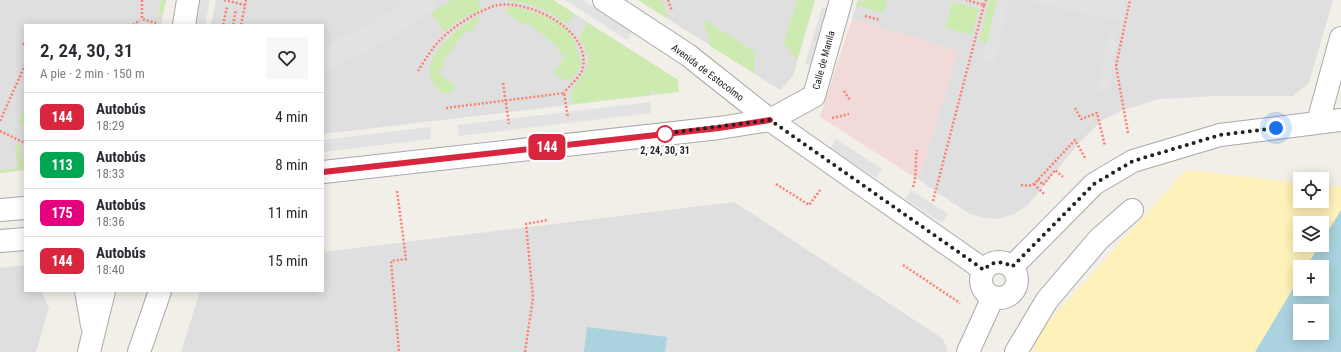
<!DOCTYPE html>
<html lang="es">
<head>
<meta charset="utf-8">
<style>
  :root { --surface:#fff; --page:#f7f7f7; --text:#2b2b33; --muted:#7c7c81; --line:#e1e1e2 }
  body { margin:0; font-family:"Roboto Condensed",sans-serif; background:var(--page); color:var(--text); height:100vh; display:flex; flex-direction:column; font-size:15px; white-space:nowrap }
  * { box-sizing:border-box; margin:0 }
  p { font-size:13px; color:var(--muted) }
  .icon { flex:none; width:22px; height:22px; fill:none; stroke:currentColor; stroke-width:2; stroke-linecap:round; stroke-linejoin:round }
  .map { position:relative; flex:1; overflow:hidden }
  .sheet { position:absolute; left:24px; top:24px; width:300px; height:268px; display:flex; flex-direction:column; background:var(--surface); border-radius:0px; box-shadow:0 2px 10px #0003 }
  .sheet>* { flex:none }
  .badge { padding:0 8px; border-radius:6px; font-size:14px; line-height:26px }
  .tools { position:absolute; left:1293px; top:172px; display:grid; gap:8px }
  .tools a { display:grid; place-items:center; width:36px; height:36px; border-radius:0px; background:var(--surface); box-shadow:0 2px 10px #0003; font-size:20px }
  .you { position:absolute; width:20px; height:20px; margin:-10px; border:3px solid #fff; border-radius:50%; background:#1a73e8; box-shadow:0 0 0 6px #1a73e833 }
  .map>.badge { position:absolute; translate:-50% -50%; box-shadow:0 0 0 2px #fff }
  .round { display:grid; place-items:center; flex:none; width:42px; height:42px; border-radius:0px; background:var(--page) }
  .summary { display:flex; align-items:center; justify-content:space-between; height:68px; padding:0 16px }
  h1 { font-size:19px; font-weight:600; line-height:30px }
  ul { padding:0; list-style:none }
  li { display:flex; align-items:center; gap:12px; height:48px; padding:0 16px; border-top:1px solid var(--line) }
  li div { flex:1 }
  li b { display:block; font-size:15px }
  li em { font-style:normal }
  li .badge { min-width:44px; font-weight:700; text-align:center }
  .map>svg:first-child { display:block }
</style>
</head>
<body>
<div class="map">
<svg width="1341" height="352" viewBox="0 0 1341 352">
  <rect width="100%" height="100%" fill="#f2efe9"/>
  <!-- residential -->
  <path fill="#e0dfdf" d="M 0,0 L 166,0 L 161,25 L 25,25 L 25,170 L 0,173 Z
    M 216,0 L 553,0 L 678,80 L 679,92 L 323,134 L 323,25 L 211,25 Z
    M 638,0 L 815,0 L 793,76 L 780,90 Z
    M 858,0 L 1333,0 L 1309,83 L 1293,96 L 1216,96 L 1159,99 L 1124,110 L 1102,120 L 1078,144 L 1028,205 L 1014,214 L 998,219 L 980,217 L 968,213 L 919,180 L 958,51 L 852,19 Z
    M 734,202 L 942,338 L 947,347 L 947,352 L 181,352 L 200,291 L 323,291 L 323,252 Z
    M 25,265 L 25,291 L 41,291 L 49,308 L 36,352 L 0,352 L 0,268 Z"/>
  <!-- commercial -->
  <path fill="#f2dad9" d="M 852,19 L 958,51 L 919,180 L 820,117 Z"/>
  <!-- grass -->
  <path fill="#cdebb0" d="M 161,0 L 166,0 L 163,14 L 158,13 Z
    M 452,0 L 478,0 L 481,10 L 461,19 L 444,32 L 431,12 Z
    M 509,0 L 553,0 L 575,14 L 567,24 C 554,15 540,7 524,3 C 519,2 513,3 508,1 Z
    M 638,0 L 662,0 L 668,19 Z
    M 797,0 L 815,0 L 797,61 L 784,43 Z
    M 858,0 L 863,2 L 864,0 L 887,0 L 883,13 L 856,5 Z
    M 989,0 L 997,0 L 987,43 L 979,41 Z
    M 952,2 L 979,9 L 972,35 L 945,28 Z
    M 511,6 C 530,10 559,18 570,34 C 576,42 578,54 582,63 C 578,72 574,79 564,80 L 554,73 L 565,57 L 559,52 L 558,47 L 529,24 L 523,25 L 505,11 Z
    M 476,17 L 481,17 L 472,31 L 465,32 L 443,61 L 444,66 L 438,73 L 455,86 L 450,93 L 442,93 C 438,89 433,84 431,78 C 422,56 460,26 476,17 Z
    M 703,19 L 755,52 L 754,73 L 710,46 Z
    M 588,23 L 678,80 L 679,92 L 655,94 L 654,91 L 650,92 L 651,95 L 572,104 L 571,92 L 588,65 L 588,56 L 579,37 Z
    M 25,106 L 25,125 L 21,124 L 19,121 Z
    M 15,143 L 20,144 L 23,170 L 0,173 L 0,170 L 18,168 Z"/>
  <!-- sand -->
  <path fill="#fff1ba" d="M 1186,170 L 1300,183 L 1300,201 L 1322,201 L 1322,185 L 1341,187 L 1341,210 L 1322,242 L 1322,223 L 1300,223 L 1300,245 L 1320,245 L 1307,267 L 1300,267 L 1300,279 L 1256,352 L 1032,352 L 1043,328 Z"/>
  <!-- parking -->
  <path fill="#e2e2e2" d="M 199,0 L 210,0 L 205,25 L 194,25 Z
    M 405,0 L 431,0 L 436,9 L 393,36 L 360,55 L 325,70 L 323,66 L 323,46 L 370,24 Z
    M 565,0 L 583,0 L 632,31 L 627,40 Z
    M 997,0 L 1009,0 L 995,63 L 983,60 Z
    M 1023,0 L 1125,0 L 1121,21 Z
    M 822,7 L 833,10 L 816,67 L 805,64 Z
    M 1108,33 L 1118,35 L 1108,92 L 1097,89 Z
    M 650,102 L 651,113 L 459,136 L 458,125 Z
    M 430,127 L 431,139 L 323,152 L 323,140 Z
    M 836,139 L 882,169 L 876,178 L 830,148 Z
    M 911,190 L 948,214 L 942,223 L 905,199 Z"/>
  <!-- water -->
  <path fill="#aad3df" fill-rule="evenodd" d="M 1341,210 L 1341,352 L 1255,352 L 1300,277 L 1300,289 L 1322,289 L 1322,267 L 1306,267 L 1320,245 L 1322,245 L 1322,241 ZM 1300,311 L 1322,311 L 1322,333 L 1300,333 Z
    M 587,327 L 667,337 L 665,352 L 584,352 Z"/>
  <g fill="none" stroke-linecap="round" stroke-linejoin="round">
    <defs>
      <path id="pedestrian" d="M 1016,352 L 1047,300 L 1099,239 L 1132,210"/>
      <path id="minor" d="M 604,0 L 688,55 L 770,120 L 814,96 L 841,0
        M 184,25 L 188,0
        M 1318,122 L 1341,38
        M 1012,267 L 1094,184 L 1133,161 L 1220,135 L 1341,120
        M 968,352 L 993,297"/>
      <path id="tertiary" d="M 323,172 L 719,128 L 770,120 L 984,270
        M 0,210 L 25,208
        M 0,241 L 25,239
        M981 280a18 18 0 1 1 36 0a18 18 0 1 1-36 0Z
        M 86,291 L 92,325
        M 89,352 L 104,291
        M 139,352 L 160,291"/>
    </defs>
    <!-- pedestrian casing -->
    <use href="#pedestrian" stroke="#a9a9a9" stroke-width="24"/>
    <!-- minor casing -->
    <use href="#minor" stroke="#a9a9a9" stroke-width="24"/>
    <!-- tertiary casing -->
    <use href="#tertiary" stroke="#a9a9a9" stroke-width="24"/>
    <!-- path -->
    <path stroke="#fa8072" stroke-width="2.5" stroke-dasharray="2 2" stroke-linecap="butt" d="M 142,0 L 142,19 L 156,23
      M 224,0 L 245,5
      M 668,0 L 672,11
      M 984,5 L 986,0
      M 865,16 L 880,20
      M 133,25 L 140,20
      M 223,25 L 227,7
      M 233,25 L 236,9
      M 241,25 L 246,0
      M 23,43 L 25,45
      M 418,71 C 425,60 432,48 441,39 C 455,25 479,10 498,5 C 529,0 590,29 583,67 C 582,76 569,85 564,93
      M 503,83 L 509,124
      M 844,91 L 850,100
      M 446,108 L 564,93 L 568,118
      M 1075,108 L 1081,119 L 1097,113 L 1105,146
      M 832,118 L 849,114
      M 0,121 L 25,65
      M 0,131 L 25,143
      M 1128,133 L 1116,66 L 1130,0
      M 1038,179 L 1043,185 L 1055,170 L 1063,177
      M 776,184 L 809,205 L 821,189
      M 1034,184 L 1044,194
      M 1021,185 L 1028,186 L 1034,184 L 1075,140 L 1085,158
      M 913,187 C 917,176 915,162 917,150
      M 397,191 L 406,259 L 391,261 L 399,352
      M 933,201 L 984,5 L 966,0
      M 903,265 L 960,303
      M 525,352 L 533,298 L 526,224 L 548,220"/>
    <!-- pedestrian -->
    <use href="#pedestrian" stroke="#fff" stroke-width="22"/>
    <!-- minor -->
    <use href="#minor" stroke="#fff" stroke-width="22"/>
    <!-- tertiary -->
    <use href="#tertiary" stroke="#fff" stroke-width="22"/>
  </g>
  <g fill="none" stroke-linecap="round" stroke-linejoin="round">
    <defs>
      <path id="line" d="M 323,172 L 719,128 L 770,120"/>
    </defs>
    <!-- line casing -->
    <use href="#line" stroke="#fff" stroke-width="9"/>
    <!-- line -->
    <use href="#line" stroke="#d7263d" stroke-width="6"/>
    <!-- walk -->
    <path stroke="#222" stroke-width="4" stroke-dasharray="0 7.2" d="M 665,134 L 660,134 L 770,120 L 984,270 C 992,261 1002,260 1012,267 L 1094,184 L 1133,161 L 1220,135 L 1276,128"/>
  </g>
  <!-- markers -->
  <circle fill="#fff" stroke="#d7263d" stroke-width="2" cx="665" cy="134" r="8"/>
  <g text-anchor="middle" stroke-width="4" stroke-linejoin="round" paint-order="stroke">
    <!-- street labels -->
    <g font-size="10" fill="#222" stroke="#fff">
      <text transform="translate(823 60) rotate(-75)" y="4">Calle de Manila</text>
      <text transform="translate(708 72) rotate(37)" y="4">Avenida de Estocolmo</text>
    </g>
    <!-- stop labels -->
    <g font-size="10" font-weight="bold" fill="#222" stroke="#fff">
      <text x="665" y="154">2, 24, 30, 31</text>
    </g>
  </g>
</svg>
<div class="tools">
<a><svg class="icon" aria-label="locate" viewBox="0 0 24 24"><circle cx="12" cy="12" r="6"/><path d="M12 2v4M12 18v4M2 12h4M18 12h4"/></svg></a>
<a><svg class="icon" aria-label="layers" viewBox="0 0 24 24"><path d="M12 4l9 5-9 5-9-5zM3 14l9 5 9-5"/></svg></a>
<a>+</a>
<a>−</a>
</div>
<div class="you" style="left:1276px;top:128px"></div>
<b class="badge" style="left:547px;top:147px;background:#d7263d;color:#fff">144</b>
<section class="sheet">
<div class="summary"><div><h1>2, 24, 30, 31</h1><p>A pie · 2 min · 150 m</p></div><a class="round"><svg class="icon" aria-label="heart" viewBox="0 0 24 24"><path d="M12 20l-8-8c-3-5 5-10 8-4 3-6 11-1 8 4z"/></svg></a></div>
<ul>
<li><span class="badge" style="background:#d7263d;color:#fff">144</span><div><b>Autobús</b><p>18:29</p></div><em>4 min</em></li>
<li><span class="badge" style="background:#00a651;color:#fff">113</span><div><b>Autobús</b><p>18:33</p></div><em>8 min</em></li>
<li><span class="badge" style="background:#e6007e;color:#fff">175</span><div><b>Autobús</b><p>18:36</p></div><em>11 min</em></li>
<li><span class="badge" style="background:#d7263d;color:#fff">144</span><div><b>Autobús</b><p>18:40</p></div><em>15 min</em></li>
</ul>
</section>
</div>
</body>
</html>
